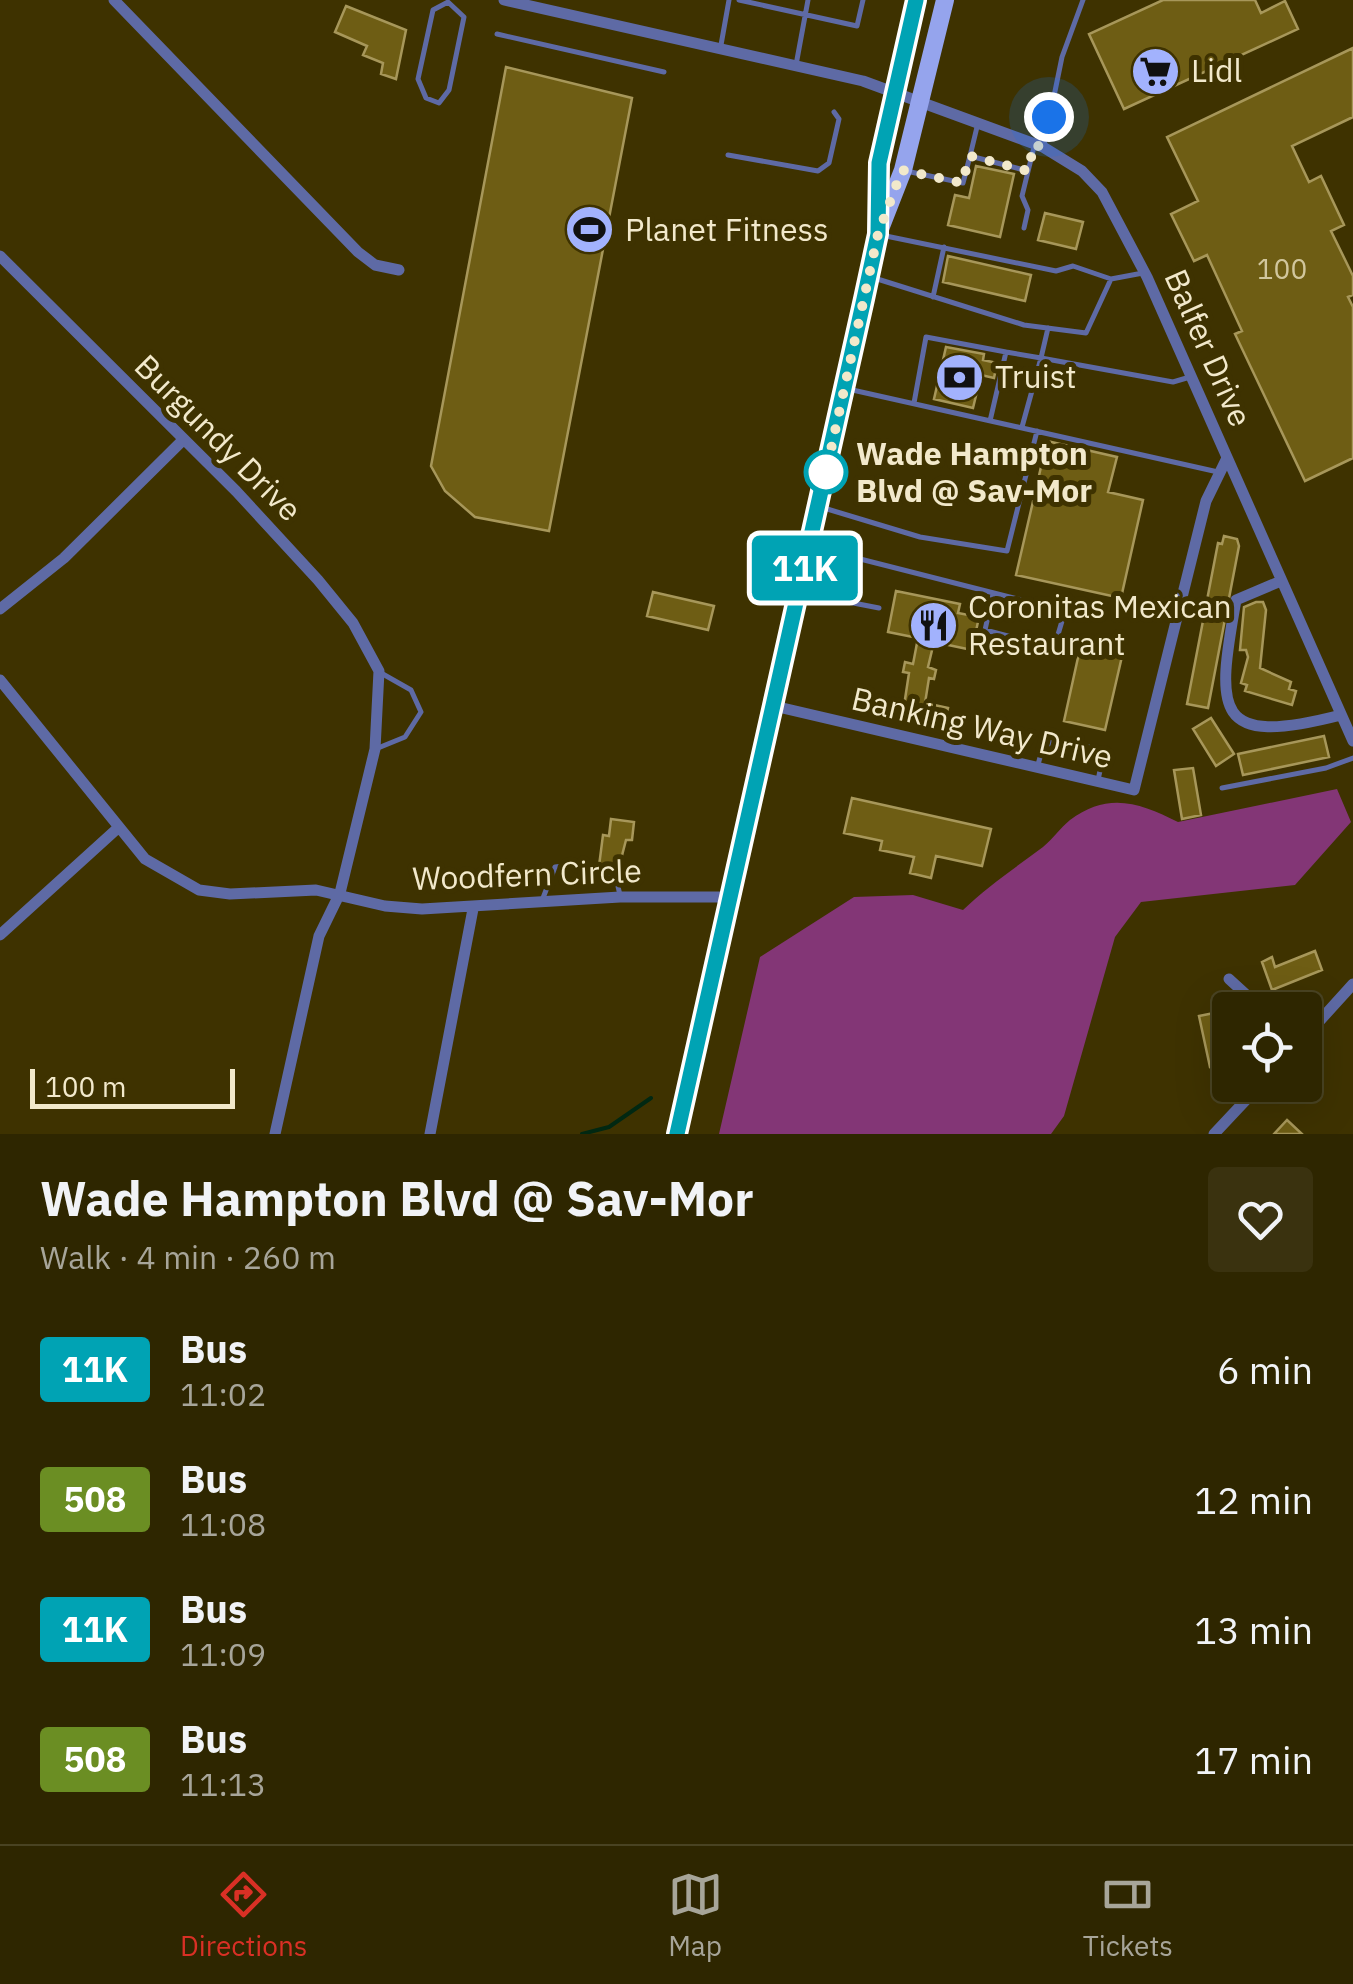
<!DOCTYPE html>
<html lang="en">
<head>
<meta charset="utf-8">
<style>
  :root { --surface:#2e2600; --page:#3a320f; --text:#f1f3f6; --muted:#a7a599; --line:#494322; --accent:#d93025 }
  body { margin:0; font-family:"IBM Plex Sans",sans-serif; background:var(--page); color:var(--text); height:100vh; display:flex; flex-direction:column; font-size:38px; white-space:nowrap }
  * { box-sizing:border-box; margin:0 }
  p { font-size:32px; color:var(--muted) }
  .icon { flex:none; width:55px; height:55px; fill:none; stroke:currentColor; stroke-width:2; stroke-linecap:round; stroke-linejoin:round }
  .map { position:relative; height:1134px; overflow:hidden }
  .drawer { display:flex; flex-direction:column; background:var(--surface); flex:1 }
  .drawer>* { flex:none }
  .badge { padding:0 20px; border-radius:8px; font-size:35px; line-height:65px }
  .fabs { position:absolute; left:1212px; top:992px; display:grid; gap:20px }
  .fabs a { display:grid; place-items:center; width:110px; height:110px; border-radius:10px; background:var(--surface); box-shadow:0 10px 40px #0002,0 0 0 2px var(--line); font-size:50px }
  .scale { position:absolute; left:30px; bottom:25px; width:205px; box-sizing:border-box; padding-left:10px; border:5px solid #f2e9cb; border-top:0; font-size:28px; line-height:35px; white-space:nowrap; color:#f2e9cb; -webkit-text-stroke:8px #3e3200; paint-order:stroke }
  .you { position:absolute; width:50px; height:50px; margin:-25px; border:8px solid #fff; border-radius:50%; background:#1a73e8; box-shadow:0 0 0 15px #1a73e833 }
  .map>.badge { position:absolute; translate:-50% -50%; box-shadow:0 0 0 5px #fff }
  .round { display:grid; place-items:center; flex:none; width:105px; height:105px; border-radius:10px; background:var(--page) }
  .headline { display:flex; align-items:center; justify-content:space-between; height:170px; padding:0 40px }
  h1 { font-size:48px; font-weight:800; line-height:75px }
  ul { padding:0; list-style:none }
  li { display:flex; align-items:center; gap:30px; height:130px; padding:0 40px }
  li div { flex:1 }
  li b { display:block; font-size:38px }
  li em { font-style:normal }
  li .badge { min-width:110px; font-weight:700; text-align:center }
  .tab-bar { display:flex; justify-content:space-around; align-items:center; height:140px; border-top:2px solid var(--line); background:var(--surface); font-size:28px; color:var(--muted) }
  .tab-bar a { display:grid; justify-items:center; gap:5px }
  .tab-bar .active { color:var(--accent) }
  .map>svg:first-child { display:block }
</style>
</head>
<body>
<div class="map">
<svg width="1353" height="1134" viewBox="0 0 1353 1134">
  <rect width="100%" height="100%" fill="#3e3200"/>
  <!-- green -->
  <path fill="#833676" d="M 1337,789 L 1351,822 L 1295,885 L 1141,902 L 1115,937 L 1064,1116 L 1051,1134 L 719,1134 L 760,957 L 854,897 L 913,895 L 963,910 C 988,886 1015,868 1043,847 C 1053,839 1060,828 1070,820 C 1108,791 1141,803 1178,822 Z"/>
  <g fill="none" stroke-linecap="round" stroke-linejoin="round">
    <!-- stream -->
    <path stroke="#012812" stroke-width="4" d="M 582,1134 L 609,1127 L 651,1098"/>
  </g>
  <!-- building -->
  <path fill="#6e5d14" stroke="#a7975a" stroke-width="2.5" d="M 1163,0 L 1255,0 L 1261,13 L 1285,1 L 1298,29 L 1124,109 L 1089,34 Z
    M 346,6 L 406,30 L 396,79 L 381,74 L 383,63 L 363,55 L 367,46 L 335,32 Z
    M 1353,48 L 1353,117 L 1292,146 L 1309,182 L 1321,176 L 1344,225 L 1331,231 L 1353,276 L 1353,295 L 1348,297 L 1353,307 L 1353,458 L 1305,481 L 1235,334 L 1242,331 L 1207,255 L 1194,261 L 1171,214 L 1198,201 L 1167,137 Z
    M 506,67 L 632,98 L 549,531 L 475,517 L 445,491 L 431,466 Z
    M 976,166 L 1014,174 L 1000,237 L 948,225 L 955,195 L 969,198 Z
    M 1045,213 L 1083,222 L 1076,249 L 1038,240 Z
    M 948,256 L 1031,275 L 1025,301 L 943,282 Z
    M 946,347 L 984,354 L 983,360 L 997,363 L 994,378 L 981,375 L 973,408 L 934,399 Z
    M 1047,441 L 1117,457 L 1108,492 L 1143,500 L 1121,598 L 1016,575 Z
    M 1224,536 L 1237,539 L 1239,546 L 1208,708 L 1187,704 L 1218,543 L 1222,544 Z
    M 896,591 L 960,604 L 958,613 L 979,617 L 972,650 L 934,642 L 928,667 L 936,670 L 934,679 L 929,678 L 925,703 L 948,708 L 944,724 L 902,719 L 909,673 L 903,672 L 905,662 L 913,664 L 918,638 L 888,632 Z
    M 653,592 L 714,606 L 708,630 L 647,616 Z
    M 1256,602 L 1263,602 L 1266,610 L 1260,668 L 1291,682 L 1289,689 L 1296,691 L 1292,705 L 1245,691 L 1247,685 L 1241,683 L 1248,657 L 1246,650 L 1240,650 L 1244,607 Z
    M 1081,644 L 1123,652 L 1105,730 L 1064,721 Z
    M 1211,718 L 1234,754 L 1216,766 L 1193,729 Z
    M 1324,736 L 1329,757 L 1243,775 L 1238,754 Z
    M 1193,768 L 1201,815 L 1182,819 L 1174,770 Z
    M 852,798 L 991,829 L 982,866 L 936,856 L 931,878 L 910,873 L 914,857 L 880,850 L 882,841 L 844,833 Z
    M 611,819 L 634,822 L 632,840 L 626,840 L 618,871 L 599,866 L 603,835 L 609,836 Z
    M 1315,951 L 1322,970 L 1272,990 L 1262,962 L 1272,957 L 1275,967 Z
    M 1219,1012 L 1230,1063 L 1210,1067 L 1199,1016 Z
    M 1287,1120 L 1302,1134 L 1274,1134 Z"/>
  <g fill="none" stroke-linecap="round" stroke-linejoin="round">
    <!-- lane -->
    <path stroke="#5e6aa5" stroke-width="5" d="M 739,0 L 857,26 L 863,0
      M 448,2 L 464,17 L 449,90 L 439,103 L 426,98 L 418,79 L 433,10 Z
      M 497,34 L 664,72
      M 721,45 L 729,0
      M 796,65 L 808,0
      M 977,127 L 970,156 L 1028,171
      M 1044,145 L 1062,57 L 1083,0
      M 728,155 L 818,171 L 829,163 L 839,119 L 834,112
      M 906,171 L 963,183 L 970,156
      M 1024,228 L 1028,210 L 1022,196 L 1034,147
      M 881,235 L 1056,271 L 1073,266 L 1111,279 L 1143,273
      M 871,277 L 1024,325 L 1086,333 L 1111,279
      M 933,297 L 944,247
      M 1006,352 L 1041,358 L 1048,328
      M 848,389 L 1218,472
      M 914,403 L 926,337 L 1006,352 L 990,421
      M 1022,427 L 1041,358 L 1173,382 L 1190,377
      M 824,508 L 920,537 L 1007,551 L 1037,431
      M 813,547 L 1065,611 L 1054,648 L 985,630 L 993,594
      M 802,593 L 879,608
      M 378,748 L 405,737 L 421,712 L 411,690 L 381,673
      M 1037,768 L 1043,747 L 1057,739 L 1100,750 L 1103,757 L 1098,780
      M 1222,788 L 1326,768 L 1353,758
      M 543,898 L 555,867 L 572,865 L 616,878 L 620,895"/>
    <!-- street -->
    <path stroke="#5e6aa5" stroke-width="11" d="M 114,0 L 358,252 L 375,265 L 399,270
      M 504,0 L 863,81 L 1043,147 L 1082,171 L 1102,192 L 1147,277 L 1353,741
      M 0,256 L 236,491 L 318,580 L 353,623 L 379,671 L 375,749 L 340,893 L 319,936 L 275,1134
      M 1281,581 L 1236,600 C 1216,712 1213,748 1341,715
      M 0,609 L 64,558 L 182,441
      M 0,680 L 145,859 L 199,890 L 230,894 L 316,890 L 385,906 L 422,909 L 620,897 L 730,897
      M 774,706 L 1134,790 L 1206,501 L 1227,458
      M 0,935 L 119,827
      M 1229,979 L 1263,1010
      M 1305,1037 L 1353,984
      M 430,1134 L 473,909
      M 1214,1134 L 1260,1085"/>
    <!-- primary -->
    <path stroke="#95a4ed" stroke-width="18" d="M 878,220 L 879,163 L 916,0
      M 677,1134 L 878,234 L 903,170 L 945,0"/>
  </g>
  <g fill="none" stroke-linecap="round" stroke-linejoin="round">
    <defs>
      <path id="line" d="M 677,1134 L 864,299 L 878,234 L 879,163 L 916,0"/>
    </defs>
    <!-- line casing -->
    <use href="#line" stroke="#fff" stroke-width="22"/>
    <!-- line -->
    <use href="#line" stroke="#00a3b4" stroke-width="15"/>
    <!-- walk -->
    <path stroke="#f2e9cb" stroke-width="10" stroke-dasharray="0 18" d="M 826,472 L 825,477 L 878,234 L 902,170 L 962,183 L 970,156 L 1028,171 L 1034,144 L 1043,148 L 1049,117"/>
  </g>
  <!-- icons -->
  <defs>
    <symbol id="supermarket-disc" viewBox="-11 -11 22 22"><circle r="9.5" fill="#a2b2fd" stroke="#3e3200"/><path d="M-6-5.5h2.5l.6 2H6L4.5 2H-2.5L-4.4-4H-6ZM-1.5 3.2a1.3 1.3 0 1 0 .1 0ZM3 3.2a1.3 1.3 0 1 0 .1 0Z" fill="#111"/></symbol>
    <symbol id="stadium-disc" viewBox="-11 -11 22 22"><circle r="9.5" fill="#a2b2fd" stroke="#3e3200"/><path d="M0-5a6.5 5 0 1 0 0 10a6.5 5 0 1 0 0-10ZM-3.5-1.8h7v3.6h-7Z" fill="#111"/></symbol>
    <symbol id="bank-disc" viewBox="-11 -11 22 22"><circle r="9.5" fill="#a2b2fd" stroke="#3e3200"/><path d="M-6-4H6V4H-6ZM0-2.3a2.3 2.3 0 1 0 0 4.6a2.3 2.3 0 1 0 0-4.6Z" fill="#111"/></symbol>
    <symbol id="restaurant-disc" viewBox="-11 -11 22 22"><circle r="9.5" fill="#a2b2fd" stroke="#3e3200"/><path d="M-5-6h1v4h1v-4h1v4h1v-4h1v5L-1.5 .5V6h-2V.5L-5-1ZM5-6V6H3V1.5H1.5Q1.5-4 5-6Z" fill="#111"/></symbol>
  </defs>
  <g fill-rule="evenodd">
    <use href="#supermarket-disc" x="1128" y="44" width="55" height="55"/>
    <use href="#stadium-disc" x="562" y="202" width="55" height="55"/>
    <use href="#bank-disc" x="932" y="350" width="55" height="55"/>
    <use href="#restaurant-disc" x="906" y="598" width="55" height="55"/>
  </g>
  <!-- markers -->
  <circle fill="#fff" stroke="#00a3b4" stroke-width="5" cx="826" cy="472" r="20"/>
  <g text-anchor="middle" stroke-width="10" stroke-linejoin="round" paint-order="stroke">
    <!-- number labels -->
    <g font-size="28" fill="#d1c69d">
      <text x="1282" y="279">100</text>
    </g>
    <!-- poi labels -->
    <g font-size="32" fill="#f2e9cb" stroke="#3e3200" text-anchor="start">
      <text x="1191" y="82">Lidl</text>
      <text x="625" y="241">Planet Fitness</text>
      <text x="995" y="388">Truist</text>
      <text x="968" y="618">Coronitas Mexican<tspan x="968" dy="37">Restaurant</tspan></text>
    </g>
    <!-- street labels -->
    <g font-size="32" fill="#f2e9cb" stroke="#3e3200">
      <text transform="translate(1208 348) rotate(66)" y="11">Balfer Drive</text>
      <text transform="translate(218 438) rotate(45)" y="11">Burgundy Drive</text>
      <text transform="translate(982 728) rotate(13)" y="11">Banking Way Drive</text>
      <text transform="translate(527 875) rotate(-2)" y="11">Woodfern Circle</text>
    </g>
    <!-- stop labels -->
    <g font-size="32" font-weight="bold" fill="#f2e9cb" stroke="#3e3200" text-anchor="start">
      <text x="856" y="465">Wade Hampton<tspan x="856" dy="37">Blvd @ Sav-Mor</tspan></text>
    </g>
  </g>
</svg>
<div class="fabs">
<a><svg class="icon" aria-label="locate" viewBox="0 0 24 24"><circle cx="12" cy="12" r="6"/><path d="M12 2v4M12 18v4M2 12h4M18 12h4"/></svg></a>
</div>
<div class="scale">100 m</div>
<div class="you" style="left:1049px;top:117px"></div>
<b class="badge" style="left:805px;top:568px;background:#00a3b4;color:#fff">11K</b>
</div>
<section class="drawer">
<div class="headline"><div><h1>Wade Hampton Blvd @ Sav-Mor</h1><p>Walk · 4 min · 260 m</p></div><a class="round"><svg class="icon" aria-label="heart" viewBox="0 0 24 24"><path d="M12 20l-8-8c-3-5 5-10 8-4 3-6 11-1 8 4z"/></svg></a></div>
<ul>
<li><span class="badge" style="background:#00a3b4;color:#fff">11K</span><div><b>Bus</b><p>11:02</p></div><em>6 min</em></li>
<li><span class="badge" style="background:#6b8e23;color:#fff">508</span><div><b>Bus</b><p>11:08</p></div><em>12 min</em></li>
<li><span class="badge" style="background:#00a3b4;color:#fff">11K</span><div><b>Bus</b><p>11:09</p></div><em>13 min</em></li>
<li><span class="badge" style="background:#6b8e23;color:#fff">508</span><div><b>Bus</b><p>11:13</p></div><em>17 min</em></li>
</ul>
</section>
<nav class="tab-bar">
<a class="active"><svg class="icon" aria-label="directions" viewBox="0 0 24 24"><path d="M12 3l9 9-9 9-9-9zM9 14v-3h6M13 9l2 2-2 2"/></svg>Directions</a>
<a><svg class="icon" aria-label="map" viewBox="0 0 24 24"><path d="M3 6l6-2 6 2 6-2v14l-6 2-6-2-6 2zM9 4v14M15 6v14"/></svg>Map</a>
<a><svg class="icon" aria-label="tickets" viewBox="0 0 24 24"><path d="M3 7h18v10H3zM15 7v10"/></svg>Tickets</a>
</nav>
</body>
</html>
